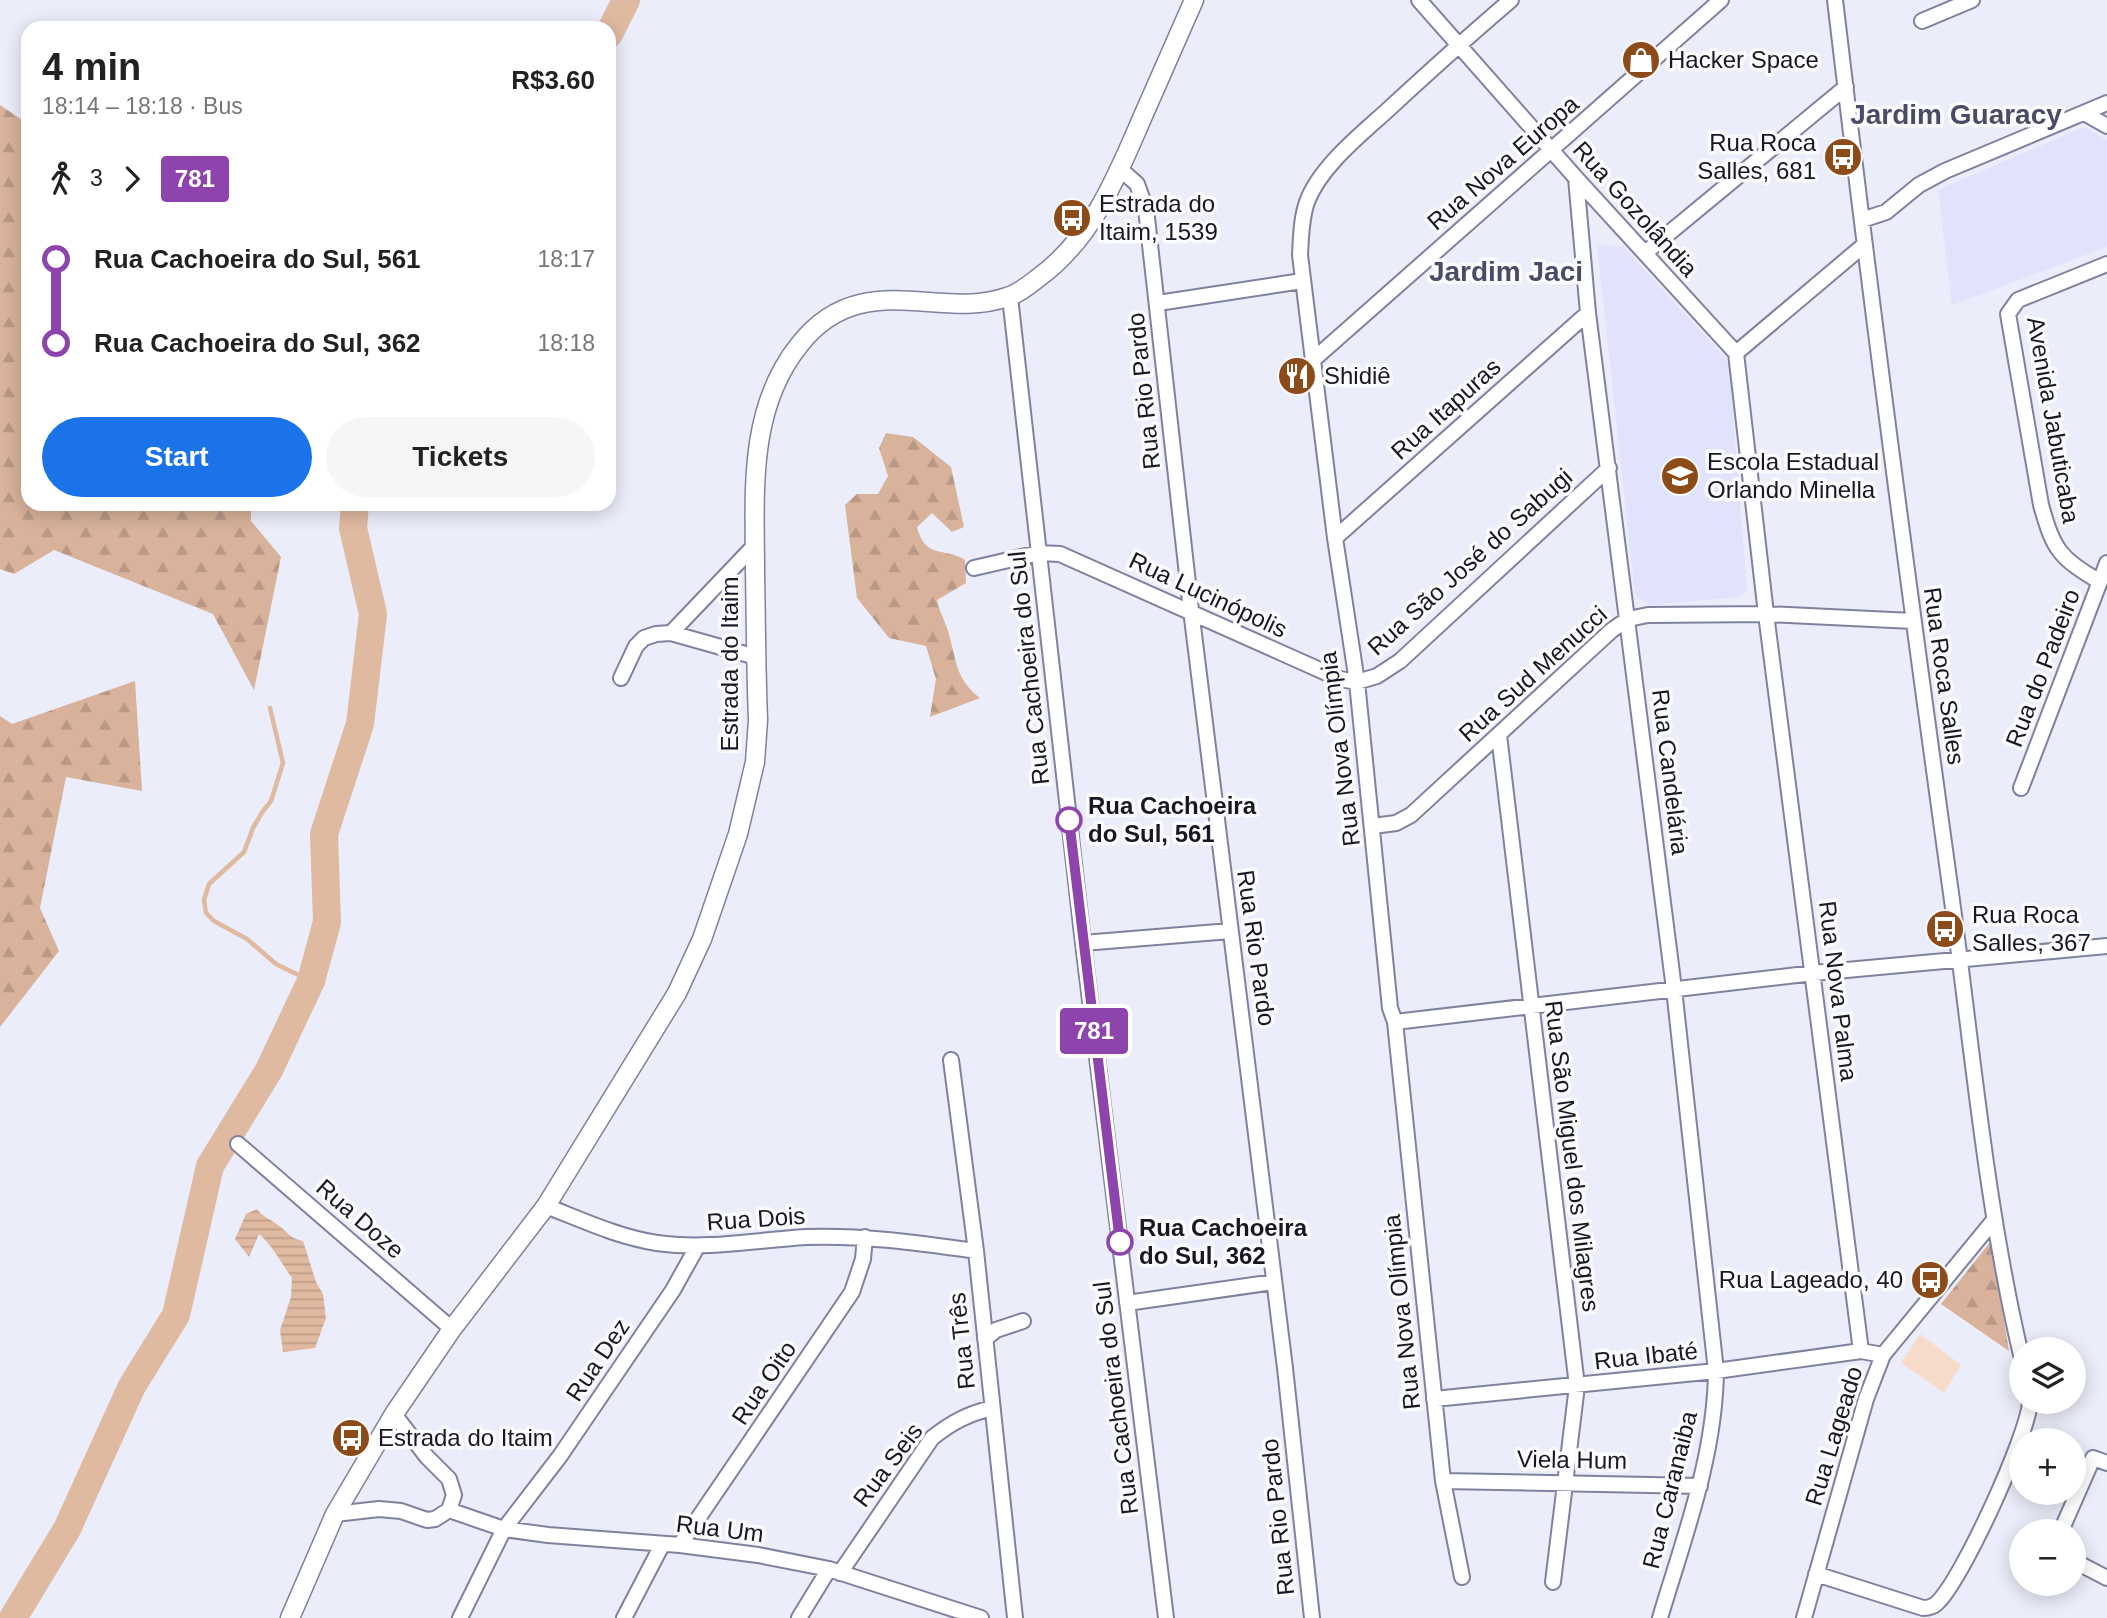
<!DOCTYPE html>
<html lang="en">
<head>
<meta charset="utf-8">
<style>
  :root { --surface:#fff; --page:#f6f6f6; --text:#222; --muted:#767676; --accent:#1a73e8 }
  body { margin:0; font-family:Arial,sans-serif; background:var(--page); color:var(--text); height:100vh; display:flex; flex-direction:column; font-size:26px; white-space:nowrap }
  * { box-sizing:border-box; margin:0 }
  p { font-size:23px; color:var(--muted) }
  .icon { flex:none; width:38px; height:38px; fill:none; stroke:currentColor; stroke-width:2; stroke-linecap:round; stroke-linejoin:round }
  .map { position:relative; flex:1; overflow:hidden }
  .side { position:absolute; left:21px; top:21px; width:595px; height:490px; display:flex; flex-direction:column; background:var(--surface); border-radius:21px; box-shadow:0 4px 18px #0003 }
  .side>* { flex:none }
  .badge { padding:0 14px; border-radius:5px; font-size:24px; line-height:46px }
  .controls { position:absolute; left:2009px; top:1337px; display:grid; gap:14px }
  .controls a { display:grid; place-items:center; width:77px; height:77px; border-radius:50%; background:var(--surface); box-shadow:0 4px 18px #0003; font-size:35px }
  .map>.badge { position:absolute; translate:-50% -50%; box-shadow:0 0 0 4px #fff }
  .legs { display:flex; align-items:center; gap:10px; height:77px; padding:0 21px; font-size:23px }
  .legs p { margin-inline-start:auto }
  .head { display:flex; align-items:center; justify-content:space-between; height:119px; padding:0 21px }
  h1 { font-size:38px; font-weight:700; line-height:52px }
  .cta { display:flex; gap:14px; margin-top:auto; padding:14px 21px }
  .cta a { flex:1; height:80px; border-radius:42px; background:var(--accent); color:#fff; font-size:28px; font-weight:700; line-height:80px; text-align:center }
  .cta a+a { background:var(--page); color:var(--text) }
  ul { padding:0 21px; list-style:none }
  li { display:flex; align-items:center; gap:24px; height:84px; font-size:26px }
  li i { display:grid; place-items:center; width:10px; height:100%; margin:0 9px; background:currentColor }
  li i::after { content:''; width:18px; height:18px; margin:-9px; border:5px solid; border-radius:50%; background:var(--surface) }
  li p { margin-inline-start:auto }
  li:first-child i { background:linear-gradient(#0000 50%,currentColor 0) }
  li:last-child i { background:linear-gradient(currentColor 50%,#0000 0) }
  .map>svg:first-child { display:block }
</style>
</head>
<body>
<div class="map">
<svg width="2107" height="1618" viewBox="0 0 2107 1618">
  <defs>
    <pattern id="forest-firs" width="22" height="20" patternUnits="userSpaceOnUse" patternTransform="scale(1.75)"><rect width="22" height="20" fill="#d8b29a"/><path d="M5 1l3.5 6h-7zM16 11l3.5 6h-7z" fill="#b99885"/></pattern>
    <pattern id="water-rules" width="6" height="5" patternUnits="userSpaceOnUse" patternTransform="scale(1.75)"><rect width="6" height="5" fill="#e0b9a1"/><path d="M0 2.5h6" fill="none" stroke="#bf9e8a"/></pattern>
  </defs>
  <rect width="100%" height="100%" fill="#ebedfa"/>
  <!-- built -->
  <path fill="#e0e3fb" d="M 2084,127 L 2107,140 L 2107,247 L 1952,305 L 1938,190 Z
    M 1597,245 L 1623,246 L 1729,362 L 1747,591 L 1738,597 L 1649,605 L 1635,595 Z"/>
  <!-- grass -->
  <path fill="#f6dbca" d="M 1920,1334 L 1961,1365 L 1944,1393 L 1901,1363 Z"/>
  <!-- forest -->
  <path fill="url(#forest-firs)" d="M 0,105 L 28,124 L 28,504 L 251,504 L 251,521 L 281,557 L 254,690 L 213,614 L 54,550 L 14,574 L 0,569 Z
    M 886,433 L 913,437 L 951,467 L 964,527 L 952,532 L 932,513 L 917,527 C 925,560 946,547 965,560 L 966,583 L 937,600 C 940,614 947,625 950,638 C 957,665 957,680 980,698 L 930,717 L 936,679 L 926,646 L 889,638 L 857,598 L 845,505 L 857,494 L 878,494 L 888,476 L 879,448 Z
    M 135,681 L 142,791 L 66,777 L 40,908 L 59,951 L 0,1027 L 0,716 L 12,724 Z
    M 1991,1241 L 2009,1351 L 1941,1304 Z"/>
  <!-- water -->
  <path fill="url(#water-rules)" d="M 257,1209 C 262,1216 268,1218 275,1223 C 288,1231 287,1237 303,1241 L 316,1282 L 323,1294 L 326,1318 L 315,1348 L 283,1352 L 280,1330 L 291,1297 L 292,1278 C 281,1263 273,1246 259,1234 L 249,1257 L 235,1239 L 246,1214 Z"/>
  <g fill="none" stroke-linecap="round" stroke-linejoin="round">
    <!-- stream -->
    <path stroke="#e0b9a1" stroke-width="4.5" d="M 270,708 L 283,763 L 271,801 L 263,811 L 253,828 L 244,852 L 209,884 L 204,900 L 206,913 L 214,921 L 247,939 L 276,964 L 311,981"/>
    <!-- river -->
    <path stroke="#e0b9a1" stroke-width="28" d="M 609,34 L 626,0
      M 13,1618 L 67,1529 L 132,1386 L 176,1315 L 210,1166 L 269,1070 L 311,981 L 327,922 L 324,834 L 360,724 L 373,614 L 353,528 L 355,504"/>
    <defs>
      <path id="minor" d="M 1419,0 L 1576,178 L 1736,353
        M 1835,0 C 1870,296 1909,591 1950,886 C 1972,1043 1985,1201 2021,1355
        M 1922,21 L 1972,0
        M 2084,113 L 2107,126
        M 1120,169 L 1137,184 L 1146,209 L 1191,610 L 1285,1368 L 1312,1618
        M 1576,178 L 1588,313 L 1674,989 L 1716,1371 C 1715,1457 1684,1537 1660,1618
        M 1862,220 L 1886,212 L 1919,185 L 1945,171 L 2107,103
        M 1645,253 L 1846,87
        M 1010,297 L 1083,943 L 1166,1618
        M 1158,303 L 1302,281
        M 1736,353 L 1766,614 L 1861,1351 L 1883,1355
        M 1736,353 L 1864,245
        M 1313,360 L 1721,0
        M 1335,538 L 1588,313
        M 974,568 L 1039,553 L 1060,554 L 1340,679 L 1357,682 L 1377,676 L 1400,661 L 1609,468
        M 2100,582 C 2059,557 2054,551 2041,505 L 2008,314 L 2018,300 L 2107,264
        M 671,633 L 755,545
        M 621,678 L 636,646 L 644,638 L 656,634 L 671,633 L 756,657
        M 1499,735 L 1577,1386 L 1553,1582
        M 2021,788 L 2107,563
        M 1373,826 L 1396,823 L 1411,815 L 1612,630 L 1628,619 L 1648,615 L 1766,614 L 1913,621
        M 1083,943 L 1230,931
        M 1395,1022 L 1814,973 L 2107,946
        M 951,1060 L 976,1251 L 1015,1618
        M 238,1144 L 452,1329
        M 546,1206 C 582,1220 618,1237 657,1243 C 707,1250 756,1240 806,1237 C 863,1235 919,1243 976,1251
        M 1127,1303 L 1274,1282
        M 985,1339 L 996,1330 L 1023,1321
        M 1434,1399 L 1716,1371 L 1861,1351
        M 1443,1481 L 1700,1486
        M 449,1510 L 504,1529 L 548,1535 L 680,1545 L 758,1555 L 829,1569 L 981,1618
        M 335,1514 L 379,1509 L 401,1511 L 427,1520 L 435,1519 L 449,1510 L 454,1495 L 449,1479 L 427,1457 L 394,1414
        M 2061,1531 L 2093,1458 L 2107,1463
        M 680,1545 L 852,1292 L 863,1259 L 865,1237
        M 2074,1561 L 2107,1578
        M 840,1573 L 932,1438 C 952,1422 968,1414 992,1408
        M 1816,1574 L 1923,1608 C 1929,1608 1933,1607 1937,1603 C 1962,1580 2028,1435 2030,1402
        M 1462,1577 L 1443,1481 L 1395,1022 L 1390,1008 L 1357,682 L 1335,538 L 1300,255 C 1301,238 1301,219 1307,202 C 1320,166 1363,133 1391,107 C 1430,71 1470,35 1511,0
        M 460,1618 L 504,1529 L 560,1456 L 673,1290 L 697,1247
        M 624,1618 L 662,1545
        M 799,1618 L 829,1569
        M 1804,1618 L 1866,1399 L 1883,1355 L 1994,1220"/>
      <path id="tertiary" d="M 290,1618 L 335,1514 L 394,1414 L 452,1329 L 546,1206 L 677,993 L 702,939 L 738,834 L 755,762 L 758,720 C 756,671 756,622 755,572 C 755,494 747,409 800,344 C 815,325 835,310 860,304 C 908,292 959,314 1007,297 C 1018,294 1029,285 1038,278 C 1093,238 1117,176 1143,116 C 1160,78 1177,39 1194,0"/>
    </defs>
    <!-- minor casing -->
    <use href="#minor" stroke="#7f829f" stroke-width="18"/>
    <!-- tertiary casing -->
    <use href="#tertiary" stroke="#7f829f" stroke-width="21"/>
    <!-- minor -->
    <use href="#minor" stroke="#fff" stroke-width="14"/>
    <!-- tertiary -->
    <use href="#tertiary" stroke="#fff" stroke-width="18"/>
  </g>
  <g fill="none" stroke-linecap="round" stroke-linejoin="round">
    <defs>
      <path id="line-1" d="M 1069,820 L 1120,1242"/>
    </defs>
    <!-- line-1 casing -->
    <use href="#line-1" stroke="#fff" stroke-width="16"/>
    <!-- line-1 -->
    <use href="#line-1" stroke="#8e44ad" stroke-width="10"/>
  </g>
  <!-- icons -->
  <defs>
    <symbol id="shop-disc" viewBox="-11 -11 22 22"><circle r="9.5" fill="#8d4b19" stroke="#fbfbfb"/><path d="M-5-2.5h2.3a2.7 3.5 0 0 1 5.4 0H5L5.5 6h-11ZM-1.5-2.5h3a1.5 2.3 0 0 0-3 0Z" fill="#fff"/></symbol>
    <symbol id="bus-disc" viewBox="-11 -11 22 22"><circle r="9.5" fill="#8d4b19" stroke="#fbfbfb"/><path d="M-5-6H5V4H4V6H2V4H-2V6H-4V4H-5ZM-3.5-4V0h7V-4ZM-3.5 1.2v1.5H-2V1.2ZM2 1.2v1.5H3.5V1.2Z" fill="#fff"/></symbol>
    <symbol id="restaurant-disc" viewBox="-11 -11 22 22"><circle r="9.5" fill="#8d4b19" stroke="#fbfbfb"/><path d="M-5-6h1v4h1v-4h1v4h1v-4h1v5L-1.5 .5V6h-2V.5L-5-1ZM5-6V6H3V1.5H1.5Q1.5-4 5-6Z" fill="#fff"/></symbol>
    <symbol id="school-disc" viewBox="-11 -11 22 22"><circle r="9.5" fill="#8d4b19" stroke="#fbfbfb"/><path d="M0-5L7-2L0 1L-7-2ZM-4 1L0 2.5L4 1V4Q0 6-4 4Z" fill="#fff"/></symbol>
  </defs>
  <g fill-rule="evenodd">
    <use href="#shop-disc" x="1619" y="38" width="44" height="44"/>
    <use href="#bus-disc" x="1821" y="135" width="44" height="44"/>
    <use href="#bus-disc" x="1050" y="196" width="44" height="44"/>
    <use href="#restaurant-disc" x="1275" y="354" width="44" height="44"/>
    <use href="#school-disc" x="1658" y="454" width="44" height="44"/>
    <use href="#bus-disc" x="1923" y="907" width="44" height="44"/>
    <use href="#bus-disc" x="1908" y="1258" width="44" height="44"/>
    <use href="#bus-disc" x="329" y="1416" width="44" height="44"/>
  </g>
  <!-- markers -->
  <g fill="#fff" stroke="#8e44ad" stroke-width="3.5">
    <circle cx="1069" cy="820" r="12"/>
    <circle cx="1120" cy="1242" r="12"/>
  </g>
  <g text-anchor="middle" stroke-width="7" stroke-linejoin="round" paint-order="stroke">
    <!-- poi labels -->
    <g font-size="24" fill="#171824" stroke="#fbfbfb" text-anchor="start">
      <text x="1668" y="68">Hacker Space</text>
      <text x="1816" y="151" text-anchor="end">Rua Roca<tspan x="1816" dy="28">Salles, 681</tspan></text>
      <text x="1099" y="212">Estrada do<tspan x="1099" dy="28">Itaim, 1539</tspan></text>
      <text x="1324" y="384">Shidiê</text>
      <text x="1707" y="470">Escola Estadual<tspan x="1707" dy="28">Orlando Minella</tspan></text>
      <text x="1972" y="923">Rua Roca<tspan x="1972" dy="28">Salles, 367</tspan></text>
      <text x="1903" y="1288" text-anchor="end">Rua Lageado, 40</text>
      <text x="378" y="1446">Estrada do Itaim</text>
    </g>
    <!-- street labels -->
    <g font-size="24" fill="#171824" stroke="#fbfbfb">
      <text transform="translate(1503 163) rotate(-41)" y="8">Rua Nova Europa</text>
      <text transform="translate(1635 209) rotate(48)" y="8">Rua Gozolândia</text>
      <text transform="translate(1144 391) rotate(-96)" y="8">Rua Rio Pardo</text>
      <text transform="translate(1446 409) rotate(-42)" y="8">Rua Itapuras</text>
      <text transform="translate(2053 420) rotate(80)" y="8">Avenida Jabuticaba</text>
      <text transform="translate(1470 562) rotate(-42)" y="8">Rua São José do Sabugi</text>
      <text transform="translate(1208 595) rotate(25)" y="8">Rua Lucinópolis</text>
      <text transform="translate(730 664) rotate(-90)" y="8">Estrada do Itaim</text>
      <text transform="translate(1029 668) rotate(-96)" y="8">Rua Cachoeira do Sul</text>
      <text transform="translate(2043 668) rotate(-69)" y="8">Rua do Padeiro</text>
      <text transform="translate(1533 674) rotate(-42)" y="8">Rua Sud Menucci</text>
      <text transform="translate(1944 676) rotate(82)" y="8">Rua Roca Salles</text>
      <text transform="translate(1340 749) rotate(-97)" y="8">Rua Nova Olímpia</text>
      <text transform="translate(1670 772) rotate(83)" y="8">Rua Candelária</text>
      <text transform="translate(1256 948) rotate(82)" y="8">Rua Rio Pardo</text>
      <text transform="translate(1838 991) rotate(83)" y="8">Rua Nova Palma</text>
      <text transform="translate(1572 1156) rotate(83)" y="8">Rua São Miguel dos Milagres</text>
      <text transform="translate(360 1219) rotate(41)" y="8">Rua Doze</text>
      <text transform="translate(756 1219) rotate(-4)" y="8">Rua Dois</text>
      <text transform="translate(1402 1312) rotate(-96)" y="8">Rua Nova Olímpia</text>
      <text transform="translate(962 1341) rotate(-96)" y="8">Rua Três</text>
      <text transform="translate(1646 1356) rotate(-6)" y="8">Rua Ibaté</text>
      <text transform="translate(598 1360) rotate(-56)" y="8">Rua Dez</text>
      <text transform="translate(764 1383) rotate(-56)" y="8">Rua Oito</text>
      <text transform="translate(1116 1398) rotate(-97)" y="8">Rua Cachoeira do Sul</text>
      <text transform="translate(1834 1436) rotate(-73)" y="8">Rua Lageado</text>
      <text transform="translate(1572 1460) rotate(1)" y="8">Viela Hum</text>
      <text transform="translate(888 1465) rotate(-53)" y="8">Rua Seis</text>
      <text transform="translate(1670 1490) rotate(-76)" y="8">Rua Caranaiba</text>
      <text transform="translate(1278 1517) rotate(-96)" y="8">Rua Rio Pardo</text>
      <text transform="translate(720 1529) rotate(7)" y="8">Rua Um</text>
    </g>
    <!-- stop labels -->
    <g font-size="24" font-weight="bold" fill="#171824" stroke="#fbfbfb" text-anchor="start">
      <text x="1088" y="814">Rua Cachoeira<tspan x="1088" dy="28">do Sul, 561</tspan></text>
      <text x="1139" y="1236">Rua Cachoeira<tspan x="1139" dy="28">do Sul, 362</tspan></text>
    </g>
    <!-- quarter labels -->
    <g font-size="28" font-weight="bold" fill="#4a4c67" stroke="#fbfbfb">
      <text x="1956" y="124">Jardim Guaracy</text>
      <text x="1506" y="281">Jardim Jaci</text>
    </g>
  </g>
</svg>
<div class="controls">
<a><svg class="icon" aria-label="layers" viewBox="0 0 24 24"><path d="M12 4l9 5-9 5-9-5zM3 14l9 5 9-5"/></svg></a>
<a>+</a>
<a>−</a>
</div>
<b class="badge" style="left:1094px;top:1031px;background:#8e44ad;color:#fff">781</b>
<section class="side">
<div class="head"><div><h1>4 min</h1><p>18:14 – 18:18 · Bus</p></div><b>R$3.60</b></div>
<div class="legs"><svg class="icon" aria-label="walk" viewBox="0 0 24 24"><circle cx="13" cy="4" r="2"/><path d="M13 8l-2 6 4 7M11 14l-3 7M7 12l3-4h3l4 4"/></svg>3<svg class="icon" aria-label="forward" viewBox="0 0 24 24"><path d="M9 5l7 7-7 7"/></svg><b class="badge" style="background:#8e44ad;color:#fff">781</b></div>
<ul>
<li><i style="color:#8e44ad"></i><b>Rua Cachoeira do Sul, 561</b><p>18:17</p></li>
<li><i style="color:#8e44ad"></i><b>Rua Cachoeira do Sul, 362</b><p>18:18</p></li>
</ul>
<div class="cta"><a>Start</a><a>Tickets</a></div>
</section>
</div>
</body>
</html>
